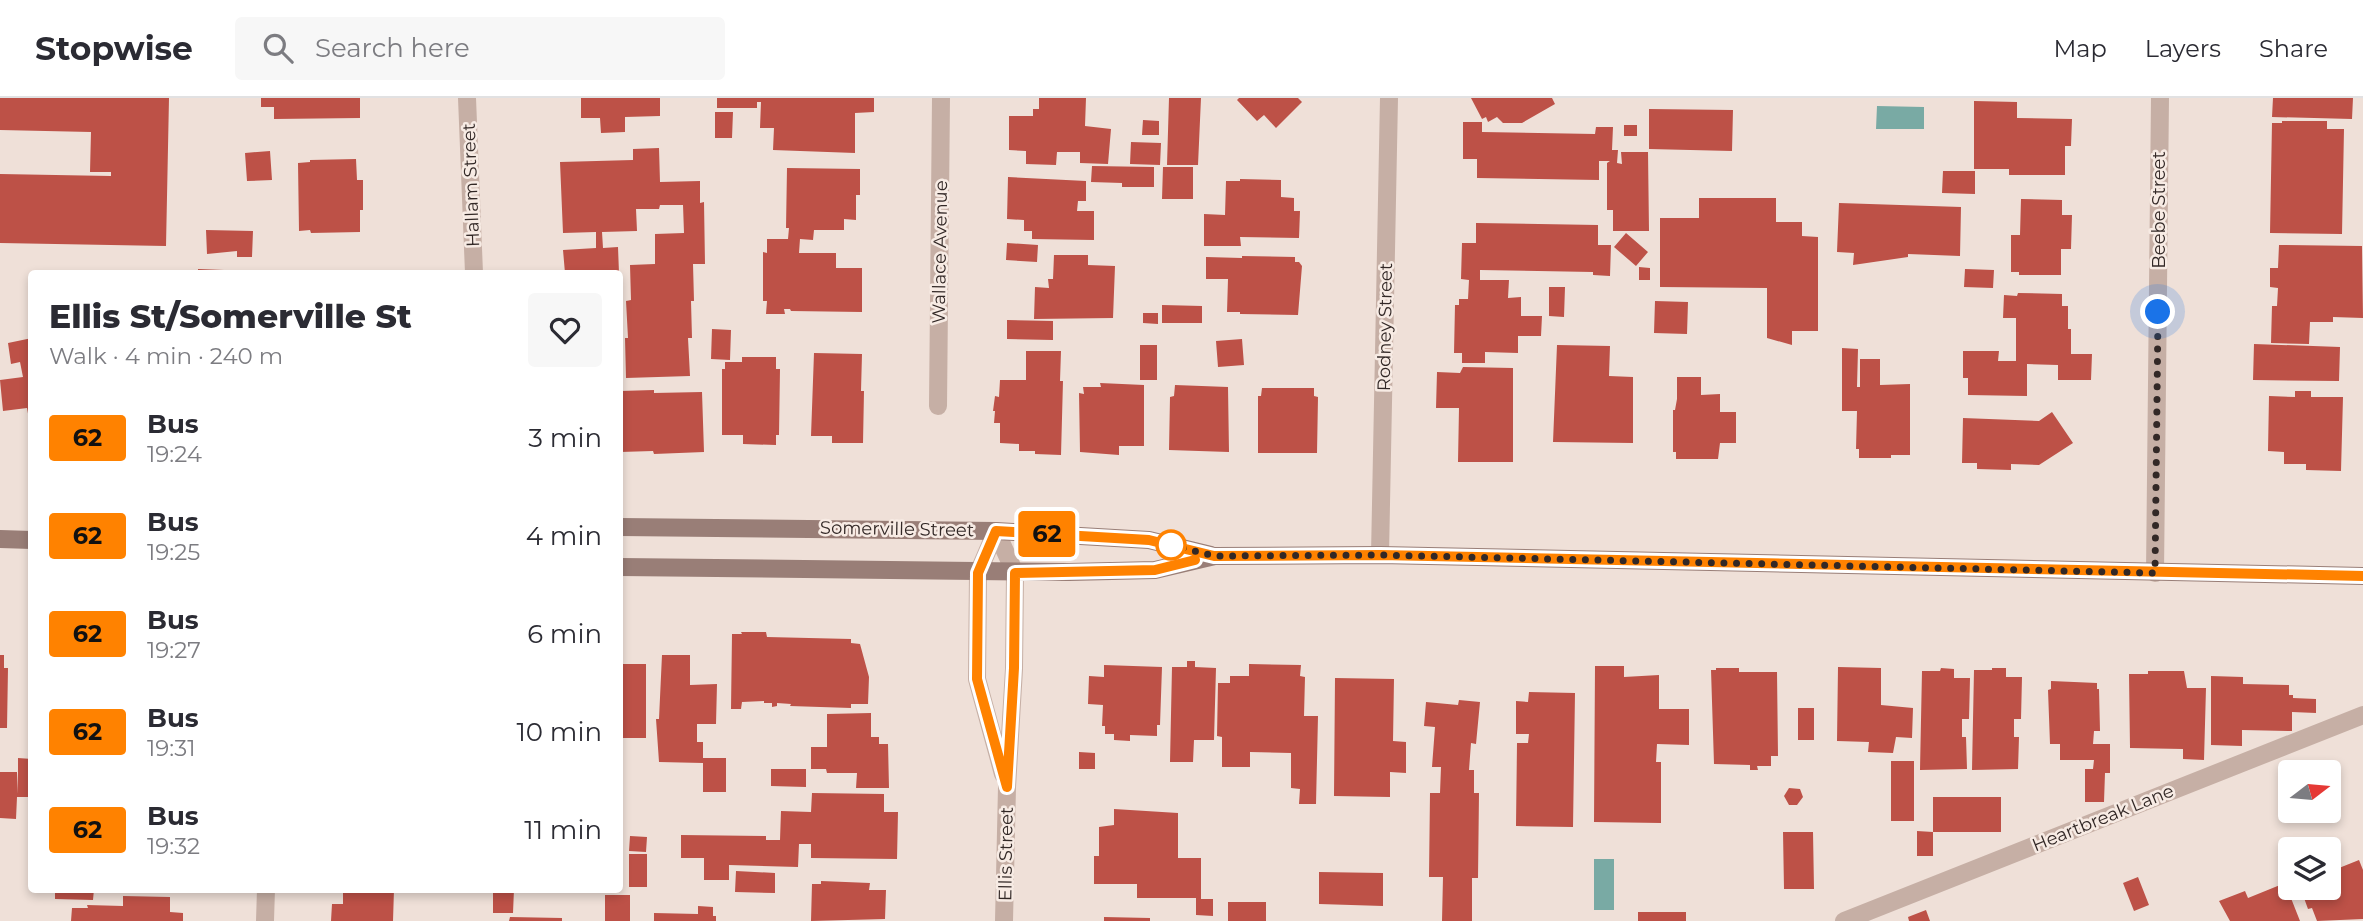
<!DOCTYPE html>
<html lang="en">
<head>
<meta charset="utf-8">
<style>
  :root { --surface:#fff; --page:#f7f7f7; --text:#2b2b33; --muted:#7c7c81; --line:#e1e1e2 }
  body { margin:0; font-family:Montserrat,sans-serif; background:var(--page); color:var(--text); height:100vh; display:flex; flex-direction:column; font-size:26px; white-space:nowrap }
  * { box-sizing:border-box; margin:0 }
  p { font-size:23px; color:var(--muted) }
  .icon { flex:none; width:38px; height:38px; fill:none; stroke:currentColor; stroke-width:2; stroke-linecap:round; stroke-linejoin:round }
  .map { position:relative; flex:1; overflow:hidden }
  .side { position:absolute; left:28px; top:172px; width:595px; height:623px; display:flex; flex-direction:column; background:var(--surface); border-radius:7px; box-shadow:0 4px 10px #0003 }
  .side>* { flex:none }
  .badge { padding:0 14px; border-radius:5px; font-size:24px; line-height:46px }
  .needle { width:46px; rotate:74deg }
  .tools { position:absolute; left:2278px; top:662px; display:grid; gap:14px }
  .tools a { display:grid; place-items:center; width:63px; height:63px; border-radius:7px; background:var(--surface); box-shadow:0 4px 10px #0003; font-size:35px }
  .you { position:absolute; width:35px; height:35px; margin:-18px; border:5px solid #fff; border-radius:50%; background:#1a73e8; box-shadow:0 0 0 10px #1a73e833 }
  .map>.badge { position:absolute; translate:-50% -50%; box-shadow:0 0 0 4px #fff }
  .round { display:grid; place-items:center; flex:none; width:74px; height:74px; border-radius:7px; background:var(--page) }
  .overview { display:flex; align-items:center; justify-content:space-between; height:119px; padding:0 21px }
  h1 { font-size:33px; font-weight:800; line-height:52px }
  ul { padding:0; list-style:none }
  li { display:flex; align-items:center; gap:21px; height:98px; padding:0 21px }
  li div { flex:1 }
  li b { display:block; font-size:26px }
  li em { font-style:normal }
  li .badge { min-width:77px; font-weight:700; text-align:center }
  header { display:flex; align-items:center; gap:42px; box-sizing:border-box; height:98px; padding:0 35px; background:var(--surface); border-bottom:2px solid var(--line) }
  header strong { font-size:33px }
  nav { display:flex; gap:38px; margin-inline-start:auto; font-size:24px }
  .search { width:490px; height:63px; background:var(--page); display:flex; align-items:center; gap:18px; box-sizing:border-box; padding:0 24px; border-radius:7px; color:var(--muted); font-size:26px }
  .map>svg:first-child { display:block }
</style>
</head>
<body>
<header>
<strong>Stopwise</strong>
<div class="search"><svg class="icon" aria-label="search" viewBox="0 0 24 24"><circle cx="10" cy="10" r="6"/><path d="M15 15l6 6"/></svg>Search here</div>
<nav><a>Map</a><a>Layers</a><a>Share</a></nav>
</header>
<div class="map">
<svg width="2363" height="823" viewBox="0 0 2363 823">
  <rect width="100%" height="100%" fill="#efe0d8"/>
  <!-- water -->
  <path fill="#79aaa4" d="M 1877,8 L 1924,9 L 1924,31 L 1876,31 Z
    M 1594,761 L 1614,761 L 1614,812 L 1594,812 Z"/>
  <!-- building -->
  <path fill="#bd5147" d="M 0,0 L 169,0 L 166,148 L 0,145 L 0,76 L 111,78 L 111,74 L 90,74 L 91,34 L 0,32 Z
    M 261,0 L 360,0 L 360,20 L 274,21 L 274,9 L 261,9 Z
    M 581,0 L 660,0 L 660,18 L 625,19 L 625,34 L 601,35 L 600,20 L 581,20 Z
    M 717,0 L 874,0 L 874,14 L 855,15 L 855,55 L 773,52 L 774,30 L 760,30 L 761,4 L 757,4 L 757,10 L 717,10 Z
    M 1039,0 L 1086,0 L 1085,28 L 1111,31 L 1108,66 L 1080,65 L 1080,54 L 1057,54 L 1056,67 L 1026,66 L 1026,53 L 1009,52 L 1009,18 L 1033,18 L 1033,11 L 1039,11 Z
    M 1169,0 L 1201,0 L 1198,67 L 1167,67 Z
    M 1239,0 L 1298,0 L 1302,4 L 1276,30 L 1264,17 L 1257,23 L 1237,2 Z
    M 1471,0 L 1552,0 L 1555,6 L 1522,25 L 1503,25 L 1497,19 L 1488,24 L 1486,19 L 1482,21 Z
    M 2273,0 L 2353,0 L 2352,21 L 2272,19 Z
    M 1974,3 L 2017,4 L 2017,20 L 2072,21 L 2071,48 L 2065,48 L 2065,77 L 2009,77 L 2009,71 L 1974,71 Z
    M 1649,11 L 1733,12 L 1732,53 L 1649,51 Z
    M 715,14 L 733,14 L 732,40 L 715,40 Z
    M 1143,22 L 1159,23 L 1159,37 L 1142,37 Z
    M 2282,23 L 2327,23 L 2327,31 L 2344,31 L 2342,136 L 2270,135 L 2272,25 L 2282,25 Z
    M 1463,24 L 1482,24 L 1482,34 L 1595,36 L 1596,29 L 1613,29 L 1612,52 L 1618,52 L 1617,65 L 1622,66 L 1621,54 L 1648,54 L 1649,133 L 1613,133 L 1613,112 L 1607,112 L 1607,65 L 1610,63 L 1599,63 L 1599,82 L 1477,80 L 1477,61 L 1463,61 Z
    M 1624,27 L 1637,27 L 1637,38 L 1624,38 Z
    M 1131,44 L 1161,45 L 1160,67 L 1130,66 Z
    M 659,50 L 660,84 L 700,83 L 700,105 L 704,104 L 705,166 L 693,166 L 694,203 L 691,203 L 692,240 L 688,240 L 690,278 L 626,280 L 625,240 L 628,240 L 626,203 L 631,202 L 630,167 L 655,166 L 655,136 L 684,135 L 683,107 L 660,107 L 659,111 L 636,111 L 637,133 L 602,134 L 603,150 L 618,149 L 619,175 L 565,175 L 563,152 L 596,150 L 596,134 L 563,135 L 560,64 L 633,62 L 633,51 Z
    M 270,53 L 272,82 L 247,83 L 245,55 Z
    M 356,61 L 357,82 L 363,82 L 363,112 L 360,112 L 360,134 L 311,135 L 310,132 L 299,133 L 298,65 L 310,64 L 310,62 Z
    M 1092,68 L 1154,69 L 1154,89 L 1122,89 L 1122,85 L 1091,84 Z
    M 1163,69 L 1193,69 L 1193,101 L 1162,101 Z
    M 787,70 L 860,71 L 860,97 L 856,97 L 856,122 L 844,121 L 844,132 L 814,132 L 813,142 L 800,141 L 799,155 L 836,155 L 836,170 L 862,170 L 862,214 L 791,213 L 790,211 L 784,211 L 785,216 L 766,216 L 767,203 L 763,203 L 763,154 L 767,155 L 767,141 L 788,141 L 789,130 L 786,130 Z
    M 1943,73 L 1975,73 L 1975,96 L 1942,95 Z
    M 1008,79 L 1086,83 L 1086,103 L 1078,103 L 1077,113 L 1094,113 L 1094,142 L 1032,141 L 1032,133 L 1024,133 L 1024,122 L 1007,121 Z
    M 1240,81 L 1281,82 L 1281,99 L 1294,100 L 1294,113 L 1300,113 L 1299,140 L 1240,139 L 1241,148 L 1204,148 L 1204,116 L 1225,117 L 1226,83 L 1240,83 Z
    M 1699,100 L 1776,100 L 1776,124 L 1802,124 L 1802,138 L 1818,139 L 1818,233 L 1792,233 L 1792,247 L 1767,240 L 1767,190 L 1660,189 L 1660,120 L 1699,120 Z
    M 2021,101 L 2062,102 L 2062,117 L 2072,117 L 2071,151 L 2061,151 L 2061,177 L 2019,177 L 2019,174 L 2011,174 L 2011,137 L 2020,137 Z
    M 1839,105 L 1961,109 L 1960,158 L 1908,156 L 1908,159 L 1853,167 L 1854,155 L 1837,154 Z
    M 1476,125 L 1598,127 L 1598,147 L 1611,147 L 1610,178 L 1593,177 L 1593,174 L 1480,172 L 1480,182 L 1509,182 L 1508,200 L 1521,199 L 1521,218 L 1542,218 L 1541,238 L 1518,238 L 1518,255 L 1485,254 L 1485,265 L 1462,265 L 1462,255 L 1454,255 L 1455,207 L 1459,207 L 1459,201 L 1468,201 L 1469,182 L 1461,181 L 1462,145 L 1476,145 Z
    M 206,132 L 253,133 L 252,159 L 237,159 L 237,153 L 207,156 Z
    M 1626,135 L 1648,154 L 1636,168 L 1614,149 Z
    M 1007,145 L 1038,147 L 1037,164 L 1006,162 Z
    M 2279,147 L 2362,148 L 2363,220 L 2333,219 L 2333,224 L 2310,224 L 2309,246 L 2271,245 L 2272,208 L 2277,208 L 2278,190 L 2270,189 L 2270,170 L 2278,170 Z
    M 1054,157 L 1088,157 L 1088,167 L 1115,168 L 1113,220 L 1034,221 L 1035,189 L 1049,190 L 1048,181 L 1053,181 Z
    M 1242,158 L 1295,159 L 1295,164 L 1299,164 L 1302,168 L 1298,217 L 1240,216 L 1240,214 L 1227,214 L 1228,181 L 1206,181 L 1206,159 L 1242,160 Z
    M 1639,169 L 1650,170 L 1650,182 L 1639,182 Z
    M 198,171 L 250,173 L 250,175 L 198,175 Z
    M 1965,171 L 1994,172 L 1993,190 L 1964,189 Z
    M 1549,189 L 1565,189 L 1564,219 L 1549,218 Z
    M 2018,195 L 2062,196 L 2062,208 L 2068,208 L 2068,231 L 2071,231 L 2071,256 L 2092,256 L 2091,282 L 2058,282 L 2058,267 L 2027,266 L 2027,298 L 1968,297 L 1968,280 L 1963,280 L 1963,253 L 1999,253 L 1998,263 L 2016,263 L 2016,220 L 2003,220 L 2004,197 L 2017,198 Z
    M 1655,203 L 1688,204 L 1687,236 L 1654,235 Z
    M 1162,207 L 1202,208 L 1202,225 L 1162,225 Z
    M 1143,215 L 1158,215 L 1158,226 L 1143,225 Z
    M 1007,222 L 1053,223 L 1053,242 L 1007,241 Z
    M 712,231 L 731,232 L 730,262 L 711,261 Z
    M 32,240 L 32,327 L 30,327 L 27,310 L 3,313 L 0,282 L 23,279 L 20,264 L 11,266 L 8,245 Z
    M 1242,241 L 1244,267 L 1218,269 L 1216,243 Z
    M 2254,246 L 2340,249 L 2339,283 L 2253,282 Z
    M 1140,247 L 1157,247 L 1157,282 L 1140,282 Z
    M 1557,247 L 1610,248 L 1609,278 L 1633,279 L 1633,345 L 1553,344 Z
    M 1842,250 L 1858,251 L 1857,289 L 1860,289 L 1860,261 L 1880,261 L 1880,287 L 1910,286 L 1910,357 L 1891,357 L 1891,360 L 1859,360 L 1859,351 L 1856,351 L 1857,313 L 1842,313 Z
    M 1026,253 L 1061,253 L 1060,283 L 1063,283 L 1061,357 L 1035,356 L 1035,353 L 1019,353 L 1019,346 L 1000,345 L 1000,325 L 994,325 L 995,313 L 993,313 L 995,298 L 999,299 L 1000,282 L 1026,282 Z
    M 814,255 L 862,256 L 861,293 L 864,293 L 863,345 L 832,345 L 832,338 L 811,338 Z
    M 742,259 L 776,259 L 776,271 L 780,271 L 779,337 L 776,337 L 776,347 L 743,346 L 743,337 L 722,337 L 722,271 L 725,271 L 725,264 L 742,264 Z
    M 1463,269 L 1513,270 L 1513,364 L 1458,364 L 1459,310 L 1436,310 L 1437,274 L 1460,275 Z
    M 1677,279 L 1701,279 L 1701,297 L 1720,296 L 1720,314 L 1736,314 L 1736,345 L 1720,345 L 1718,361 L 1676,361 L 1676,354 L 1673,354 L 1673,312 L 1675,312 L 1677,301 Z
    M 1100,285 L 1144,287 L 1144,348 L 1119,348 L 1119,357 L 1080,354 L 1079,295 L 1084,296 L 1083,289 L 1101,289 Z
    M 1175,287 L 1228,289 L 1229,354 L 1169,352 L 1170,299 L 1174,298 Z
    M 1262,290 L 1314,290 L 1314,298 L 1318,299 L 1317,355 L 1258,355 L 1258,298 L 1261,298 Z
    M 654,292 L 654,295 L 702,294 L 704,354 L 654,356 L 653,353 L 620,354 L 620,293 Z
    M 2295,293 L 2311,293 L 2311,299 L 2343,299 L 2341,373 L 2306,372 L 2306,366 L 2284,366 L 2284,354 L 2268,353 L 2269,298 L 2295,299 Z
    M 2052,314 L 2073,345 L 2039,367 L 2011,366 L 2011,372 L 1977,371 L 1977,365 L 1962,365 L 1963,320 L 2039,323 Z
    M 741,534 L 766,534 L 767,539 L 851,541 L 851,545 L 860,546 L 869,579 L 868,606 L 851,606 L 851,610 L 790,608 L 791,606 L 777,605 L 777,608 L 772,609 L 772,605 L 764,605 L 764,603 L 742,604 L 741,611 L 731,611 L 732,536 L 742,536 Z
    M 0,557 L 4,557 L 4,570 L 8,570 L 7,630 L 0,630 Z
    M 662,557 L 690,557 L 690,587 L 717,586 L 716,626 L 697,626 L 697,644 L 703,644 L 703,660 L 726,660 L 726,694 L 703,694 L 703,665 L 659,664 L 656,621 L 659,621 Z
    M 1187,563 L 1195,563 L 1195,569 L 1216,570 L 1214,642 L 1194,642 L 1193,664 L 1170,664 L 1172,569 L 1187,569 Z
    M 620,566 L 646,566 L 646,640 L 620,640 Z
    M 1249,566 L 1301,567 L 1300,578 L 1305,579 L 1304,618 L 1318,618 L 1316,706 L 1299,706 L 1300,691 L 1291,690 L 1291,655 L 1250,654 L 1250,669 L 1222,669 L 1222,639 L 1217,638 L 1218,585 L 1230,585 L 1230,578 L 1249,578 Z
    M 1104,567 L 1162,569 L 1160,627 L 1157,627 L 1157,638 L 1130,637 L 1130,643 L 1114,642 L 1114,636 L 1105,636 L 1105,628 L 1102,628 L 1103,607 L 1088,606 L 1089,578 L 1104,579 Z
    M 1595,568 L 1624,568 L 1624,579 L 1659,577 L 1659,611 L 1689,611 L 1689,647 L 1657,646 L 1656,664 L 1661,664 L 1661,725 L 1594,724 Z
    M 1838,569 L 1881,570 L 1881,607 L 1913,610 L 1912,640 L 1896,639 L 1893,655 L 1868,654 L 1869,644 L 1837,643 Z
    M 1716,570 L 1739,570 L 1739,574 L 1777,574 L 1778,658 L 1771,658 L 1771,668 L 1757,668 L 1758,672 L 1750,672 L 1750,667 L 1714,666 L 1711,572 L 1716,572 Z
    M 1941,570 L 1954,571 L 1954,580 L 1970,580 L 1969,621 L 1962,621 L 1962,639 L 1966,639 L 1967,671 L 1920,672 L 1922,573 L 1940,573 Z
    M 1992,570 L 2006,570 L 2006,579 L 2022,579 L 2021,621 L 2014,621 L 2014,639 L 2019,639 L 2018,671 L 1972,672 L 1974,572 L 1992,572 Z
    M 2148,573 L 2184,573 L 2187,590 L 2206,590 L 2204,662 L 2183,661 L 2183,651 L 2130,650 L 2129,576 L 2148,576 Z
    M 2211,578 L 2243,579 L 2243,586 L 2289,587 L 2289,597 L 2293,597 L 2293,600 L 2316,601 L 2316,615 L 2292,614 L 2292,633 L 2242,632 L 2242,648 L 2211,647 Z
    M 1335,580 L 1394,581 L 1393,643 L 1406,644 L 1406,675 L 1390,674 L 1390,699 L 1334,698 Z
    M 2051,583 L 2097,585 L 2097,591 L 2099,591 L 2100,633 L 2094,633 L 2093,646 L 2110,646 L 2110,675 L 2105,675 L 2104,704 L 2085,704 L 2085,671 L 2093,671 L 2094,662 L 2060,662 L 2060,646 L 2050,646 L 2048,592 L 2051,591 Z
    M 1529,594 L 1575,595 L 1573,729 L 1516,728 L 1517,645 L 1528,645 L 1529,636 L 1516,636 L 1516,603 L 1528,604 Z
    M 1459,602 L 1480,604 L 1476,646 L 1471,645 L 1469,672 L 1474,672 L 1474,695 L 1479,695 L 1478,780 L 1472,780 L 1472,823 L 1442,823 L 1443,779 L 1429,779 L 1430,695 L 1440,695 L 1441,669 L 1432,669 L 1435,629 L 1424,628 L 1426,604 L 1458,607 Z
    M 1798,610 L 1814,610 L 1814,642 L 1798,642 Z
    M 871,615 L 871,639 L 879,639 L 879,646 L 888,646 L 889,690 L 856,690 L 857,675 L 827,675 L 826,671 L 811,671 L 811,649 L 827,649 L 827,616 Z
    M 1079,654 L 1095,655 L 1095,671 L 1079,671 Z
    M 18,660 L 32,661 L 32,699 L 17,699 L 16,721 L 0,720 L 0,674 L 17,674 L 18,696 Z
    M 1891,663 L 1914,663 L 1914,723 L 1891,723 Z
    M 771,671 L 806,671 L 806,689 L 771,688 Z
    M 1789,690 L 1800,691 L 1803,699 L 1797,707 L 1789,707 L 1784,698 Z
    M 812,695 L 884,696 L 884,714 L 898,714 L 897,761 L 811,760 L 811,746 L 799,746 L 798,769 L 729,767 L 729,782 L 704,782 L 704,760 L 681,760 L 681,737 L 766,738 L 766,742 L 780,742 L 781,713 L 811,714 Z
    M 1933,699 L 2001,699 L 2001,734 L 1933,734 Z
    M 1114,711 L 1178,715 L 1178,760 L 1201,760 L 1201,801 L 1213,801 L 1213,818 L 1196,817 L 1196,800 L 1137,800 L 1137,786 L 1094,786 L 1094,758 L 1099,758 L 1099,729 L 1114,727 Z
    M 1917,733 L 1933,734 L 1933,758 L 1917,758 Z
    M 1783,734 L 1813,734 L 1814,791 L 1784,791 Z
    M 630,738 L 647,739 L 646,754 L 629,753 Z
    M 629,756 L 647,756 L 647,789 L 629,789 Z
    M 2359,762 L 2363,772 L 2363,821 L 2317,823 L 2312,810 L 2308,811 L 2300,789 L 2329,789 L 2329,774 Z
    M 736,773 L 775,775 L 775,795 L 735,794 Z
    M 1319,774 L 1383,775 L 1383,808 L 1319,806 Z
    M 2138,779 L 2149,807 L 2134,813 L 2123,785 Z
    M 821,783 L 870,785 L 869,792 L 886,792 L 885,821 L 811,823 L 812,786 L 821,786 Z
    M 2285,785 L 2300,823 L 2230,823 L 2219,803 L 2245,793 L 2248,800 Z
    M 55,791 L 94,791 L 93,802 L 55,801 Z
    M 343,791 L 394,791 L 393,823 L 331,823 L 332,806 L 343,806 Z
    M 493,791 L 514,791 L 513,815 L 493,815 Z
    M 605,797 L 630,797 L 630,823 L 605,823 Z
    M 123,798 L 170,799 L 170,814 L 183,815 L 183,823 L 71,823 L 72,810 L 88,810 L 87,807 L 123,808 Z
    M 1228,804 L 1266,804 L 1266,823 L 1228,823 Z
    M 698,808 L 713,809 L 713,818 L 716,818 L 716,823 L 654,823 L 654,815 L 698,816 Z
    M 1926,812 L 1930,823 L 1909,823 L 1908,819 Z
    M 1638,814 L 1686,814 L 1686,823 L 1638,823 Z
    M 510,819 L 562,820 L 562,823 L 509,823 Z
    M 1104,819 L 1150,820 L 1150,823 L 1104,823 Z"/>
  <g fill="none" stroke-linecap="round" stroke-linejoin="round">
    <!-- lane -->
    <path stroke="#c6afa5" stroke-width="18" d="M 1844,823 L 2363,617"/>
    <!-- street -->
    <path stroke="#c6afa5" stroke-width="18" d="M 467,0 L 474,175
      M 938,308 L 941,0
      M 996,433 L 1015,475 L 1014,571 L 1007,689 L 1004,823
      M 996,433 L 978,475 L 977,581 L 1003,676
      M 1380,457 L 1389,0
      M 2155,475 L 2160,0
      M 265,823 L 266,791"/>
    <!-- secondary -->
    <path stroke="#997e77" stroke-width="18" d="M 620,429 L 996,433 L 1149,442 L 1211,457
      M 0,441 L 32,442
      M 620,469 L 1069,474 L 1155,472 L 1215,458 L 1380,457 L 2363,478"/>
  </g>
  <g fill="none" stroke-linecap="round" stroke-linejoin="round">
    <defs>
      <path id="line" d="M 1195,462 L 1155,472 L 1015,475 L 1014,570 L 1007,689 L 977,581 L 978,475 L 996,433 L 1149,442 L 1214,458 L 1380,457 L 2363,478"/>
    </defs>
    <!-- line casing -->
    <use href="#line" stroke="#fff" stroke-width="16"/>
    <!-- line -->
    <use href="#line" stroke="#ff8200" stroke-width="10"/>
    <!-- walk -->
    <path stroke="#322826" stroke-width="7" stroke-dasharray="0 12.6" d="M 1171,447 L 1214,458 L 1380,457 L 2155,475 L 2158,214"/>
  </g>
  <!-- markers -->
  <circle fill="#fff" stroke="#ff8200" stroke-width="3.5" cx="1171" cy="447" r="14"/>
  <g text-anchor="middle" stroke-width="5" stroke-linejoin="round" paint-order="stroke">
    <!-- street labels -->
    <g font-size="18" fill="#322826" stroke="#f7ebe4">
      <text transform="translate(471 87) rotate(-92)" y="6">Hallam Street</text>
      <text transform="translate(2159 112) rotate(-90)" y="6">Beebe Street</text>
      <text transform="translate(940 154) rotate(-89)" y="6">Wallace Avenue</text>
      <text transform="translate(1385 229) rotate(-89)" y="6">Rodney Street</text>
      <text transform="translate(897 431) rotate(1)" y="6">Somerville Street</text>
      <text transform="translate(2103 720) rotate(-22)" y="6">Heartbreak Lane</text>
      <text transform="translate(1006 756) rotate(-89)" y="6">Ellis Street</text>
    </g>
  </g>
</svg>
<div class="tools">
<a><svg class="needle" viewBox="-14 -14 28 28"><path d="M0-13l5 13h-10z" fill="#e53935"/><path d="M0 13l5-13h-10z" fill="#7c7c81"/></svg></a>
<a><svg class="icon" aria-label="layers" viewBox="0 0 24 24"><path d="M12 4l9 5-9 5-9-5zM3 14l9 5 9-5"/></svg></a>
</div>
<div class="you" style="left:2158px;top:214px"></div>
<b class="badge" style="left:1047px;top:436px;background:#ff8200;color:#111">62</b>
<section class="side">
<div class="overview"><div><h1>Ellis St/Somerville St</h1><p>Walk · 4 min · 240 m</p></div><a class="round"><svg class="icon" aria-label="heart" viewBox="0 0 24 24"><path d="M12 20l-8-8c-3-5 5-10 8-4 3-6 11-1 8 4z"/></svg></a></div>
<ul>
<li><span class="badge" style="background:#ff8200;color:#111">62</span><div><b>Bus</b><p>19:24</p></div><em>3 min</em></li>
<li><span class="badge" style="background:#ff8200;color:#111">62</span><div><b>Bus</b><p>19:25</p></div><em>4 min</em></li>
<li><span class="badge" style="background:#ff8200;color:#111">62</span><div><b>Bus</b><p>19:27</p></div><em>6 min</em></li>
<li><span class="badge" style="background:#ff8200;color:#111">62</span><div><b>Bus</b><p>19:31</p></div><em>10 min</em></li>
<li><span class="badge" style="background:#ff8200;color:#111">62</span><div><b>Bus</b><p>19:32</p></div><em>11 min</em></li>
</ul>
</section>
</div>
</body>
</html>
